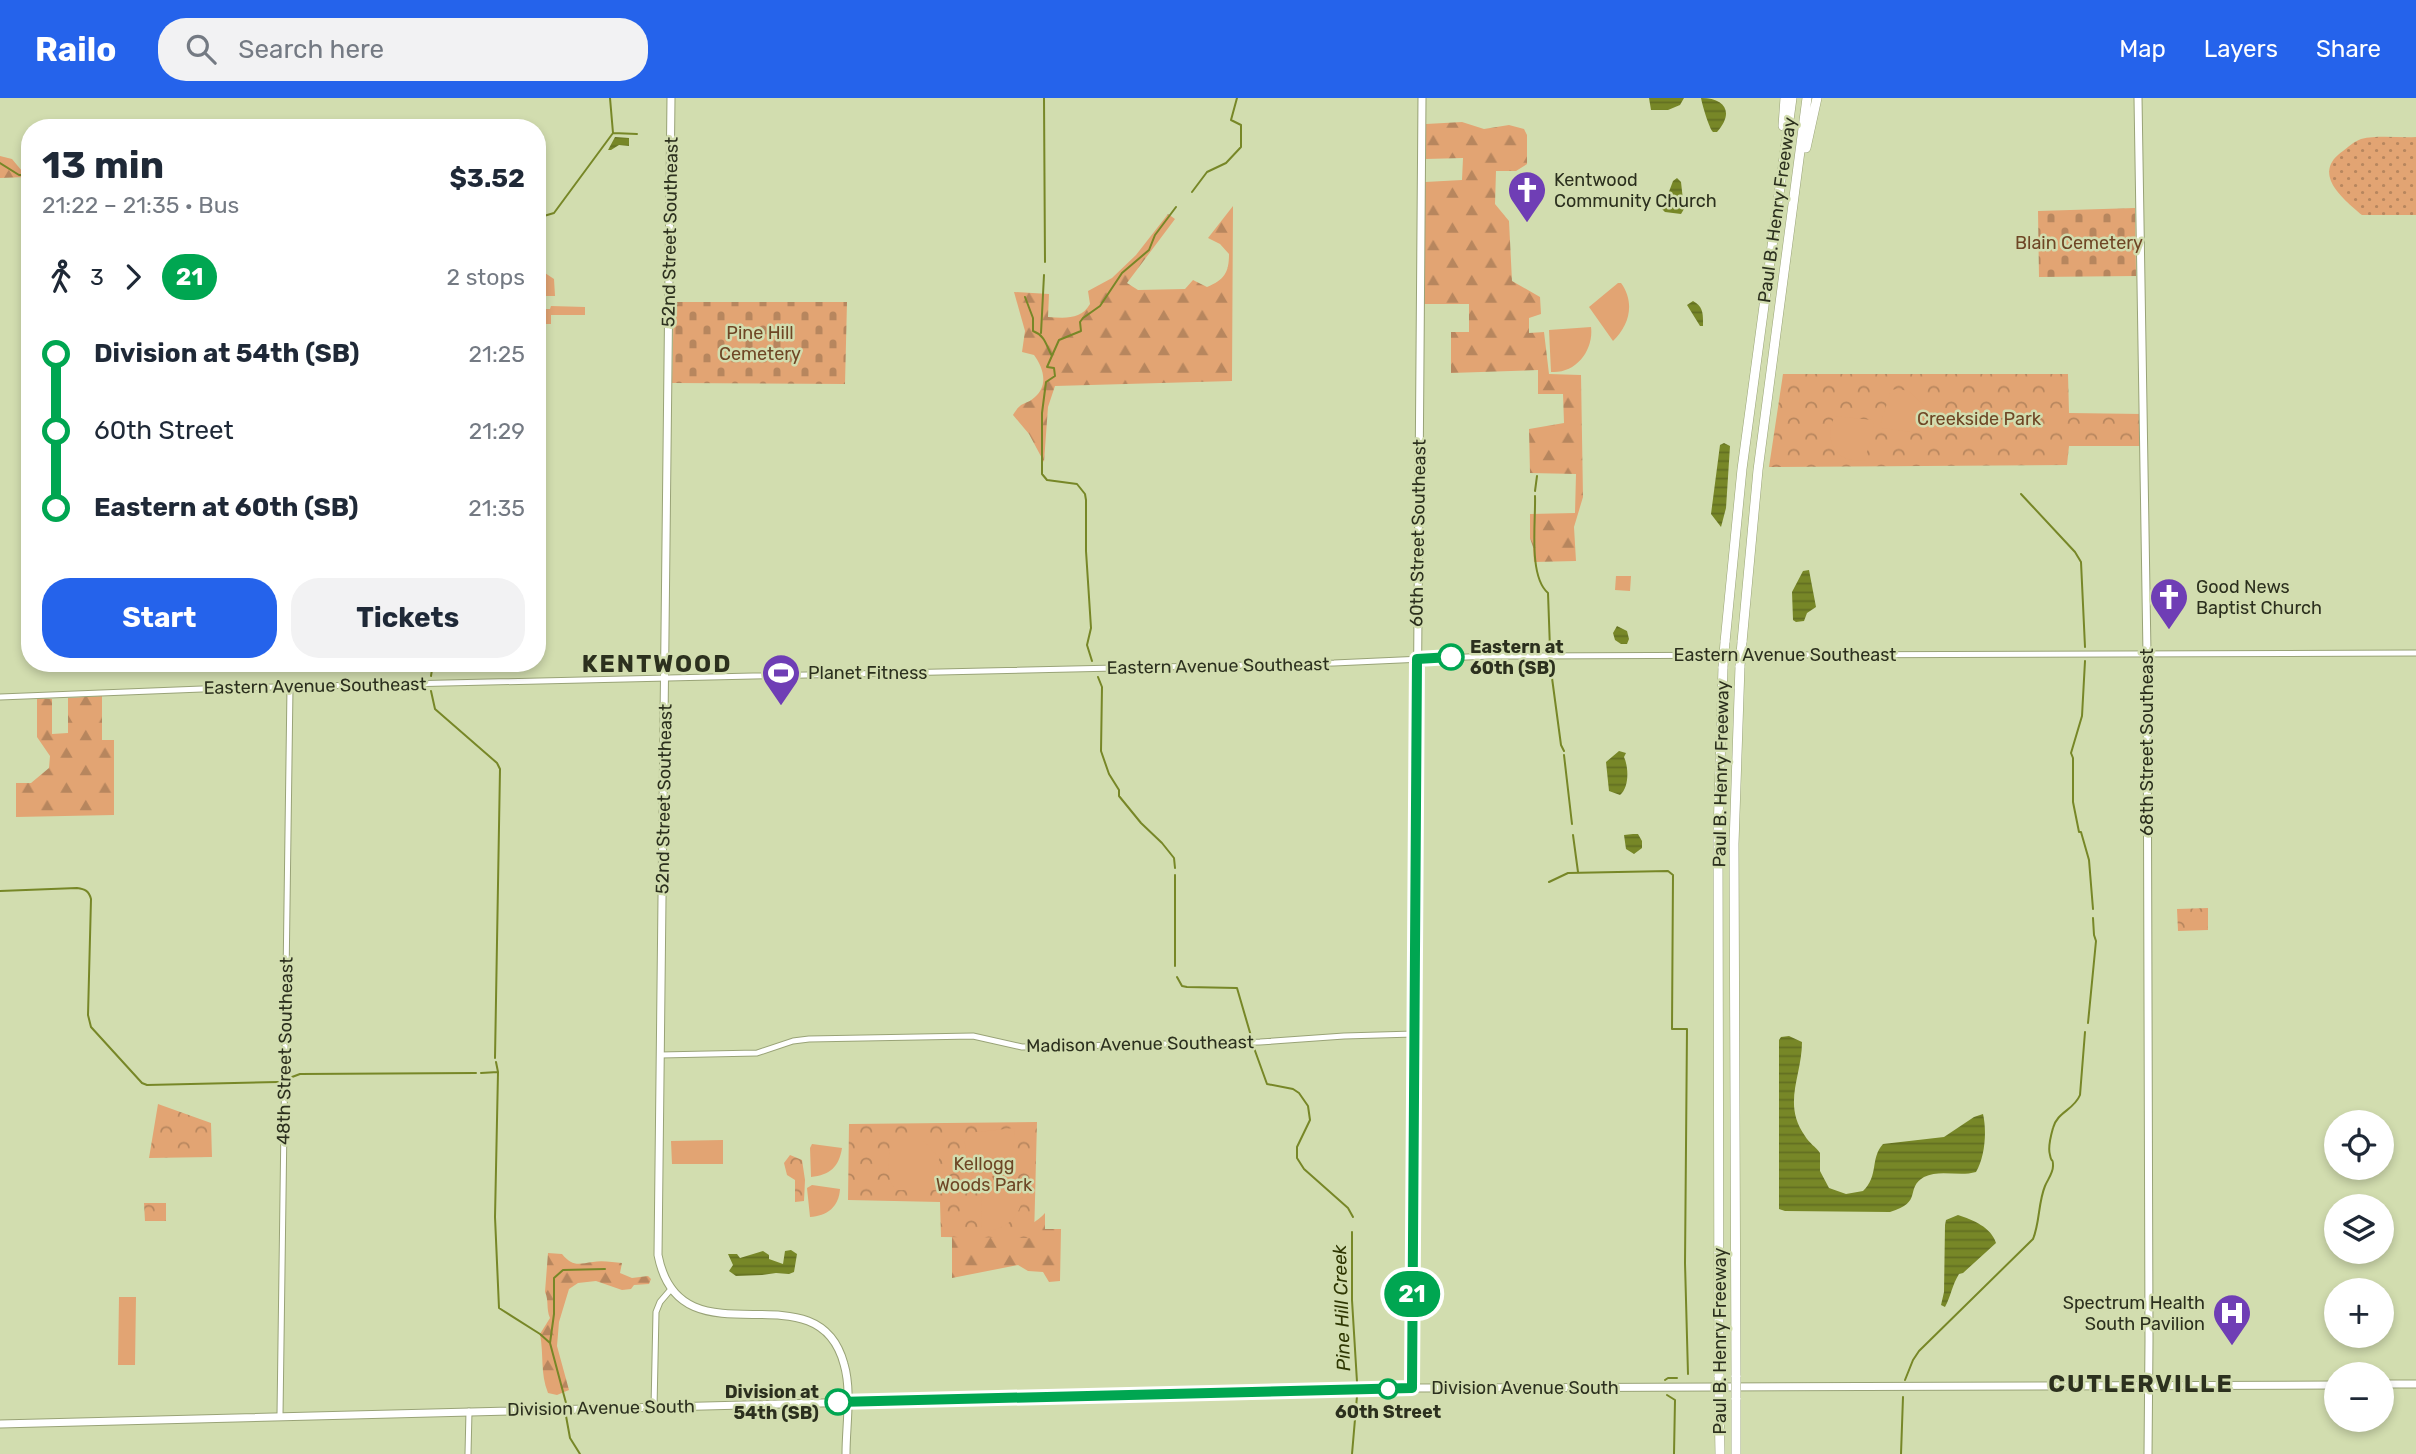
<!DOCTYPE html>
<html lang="en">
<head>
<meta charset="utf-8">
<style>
  :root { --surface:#fff; --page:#f2f2f3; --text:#1f2937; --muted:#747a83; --accent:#2563eb }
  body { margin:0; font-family:Rubik,sans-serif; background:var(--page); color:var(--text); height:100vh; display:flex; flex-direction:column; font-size:26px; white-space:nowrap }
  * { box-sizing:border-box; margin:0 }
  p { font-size:23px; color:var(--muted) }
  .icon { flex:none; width:38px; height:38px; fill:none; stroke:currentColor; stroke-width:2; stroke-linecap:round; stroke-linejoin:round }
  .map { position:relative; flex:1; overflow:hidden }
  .drawer { position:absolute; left:21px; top:21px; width:525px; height:553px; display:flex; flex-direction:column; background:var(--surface); border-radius:28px; box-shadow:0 4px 10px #0003 }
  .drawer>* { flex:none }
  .badge { padding:0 14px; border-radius:23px; font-size:24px; line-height:46px }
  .buttons { position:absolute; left:2324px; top:1012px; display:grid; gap:14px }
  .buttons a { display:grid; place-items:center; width:70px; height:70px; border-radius:50%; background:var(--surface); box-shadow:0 4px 10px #0003; font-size:35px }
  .map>.badge { position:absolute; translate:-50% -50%; box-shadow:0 0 0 4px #fff }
  .legs { display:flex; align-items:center; gap:10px; height:77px; padding:0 21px; font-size:23px }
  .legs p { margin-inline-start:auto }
  .head { display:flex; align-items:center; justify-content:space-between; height:119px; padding:0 21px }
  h1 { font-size:38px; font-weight:700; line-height:52px }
  .cta { display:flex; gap:14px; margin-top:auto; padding:14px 21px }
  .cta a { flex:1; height:80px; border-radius:28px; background:var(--accent); color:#fff; font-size:28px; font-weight:700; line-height:80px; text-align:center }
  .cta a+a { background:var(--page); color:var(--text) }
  ul { padding:0 21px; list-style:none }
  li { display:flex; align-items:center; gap:24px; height:77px; font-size:26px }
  li i { display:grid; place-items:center; width:10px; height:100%; margin:0 9px; background:currentColor }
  li i::after { content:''; width:18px; height:18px; margin:-9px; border:5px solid; border-radius:50%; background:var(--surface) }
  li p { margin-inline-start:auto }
  li:first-child i { background:linear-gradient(#0000 50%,currentColor 0) }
  li:last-child i { background:linear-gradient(currentColor 50%,#0000 0) }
  header { display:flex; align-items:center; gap:42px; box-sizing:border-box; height:98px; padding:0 35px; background:var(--accent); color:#fff }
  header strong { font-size:33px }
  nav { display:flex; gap:38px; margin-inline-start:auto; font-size:24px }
  .search { width:490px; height:63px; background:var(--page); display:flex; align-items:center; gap:18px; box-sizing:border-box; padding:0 24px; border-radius:28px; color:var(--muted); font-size:26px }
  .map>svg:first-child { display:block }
</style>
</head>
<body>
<header>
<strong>Railo</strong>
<div class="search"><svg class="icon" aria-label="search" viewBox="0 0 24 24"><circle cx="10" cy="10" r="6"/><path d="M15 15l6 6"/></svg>Search here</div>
<nav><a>Map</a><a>Layers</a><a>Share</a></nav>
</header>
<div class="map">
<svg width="2416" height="1356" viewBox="0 0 2416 1356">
  <defs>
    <pattern id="grass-dots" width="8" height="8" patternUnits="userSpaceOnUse" patternTransform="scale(1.75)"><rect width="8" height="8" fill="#e2a473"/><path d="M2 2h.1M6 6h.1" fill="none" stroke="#b7865e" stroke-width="1.8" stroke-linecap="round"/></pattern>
    <pattern id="forest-firs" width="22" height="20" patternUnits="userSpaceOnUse" patternTransform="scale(1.75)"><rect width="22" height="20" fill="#e2a473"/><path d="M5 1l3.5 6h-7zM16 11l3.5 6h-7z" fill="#b7865e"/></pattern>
    <pattern id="cemetery-stones" width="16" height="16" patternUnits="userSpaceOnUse" patternTransform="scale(1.75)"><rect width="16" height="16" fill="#e2a473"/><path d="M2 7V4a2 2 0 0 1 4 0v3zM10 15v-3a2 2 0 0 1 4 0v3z" fill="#b7865e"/></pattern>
    <pattern id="park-crowns" width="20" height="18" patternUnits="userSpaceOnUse" patternTransform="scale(1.75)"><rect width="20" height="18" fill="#e2a473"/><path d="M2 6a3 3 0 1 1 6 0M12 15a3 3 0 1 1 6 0" fill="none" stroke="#b7865e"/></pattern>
    <pattern id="water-rules" width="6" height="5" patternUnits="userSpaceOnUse" patternTransform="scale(1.75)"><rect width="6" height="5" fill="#778727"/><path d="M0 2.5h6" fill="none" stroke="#626f21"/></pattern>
  </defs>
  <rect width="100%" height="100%" fill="#d2ddaf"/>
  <!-- grass -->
  <path fill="url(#grass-dots)" d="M 2416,39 L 2416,117 L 2362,117 C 2342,100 2311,75 2343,53 C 2348,49 2355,43 2361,41 C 2378,37 2398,40 2416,39 Z"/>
  <!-- forest -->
  <path fill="url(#forest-firs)" d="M 1462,24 L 1484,31 L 1509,27 L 1524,31 L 1527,37 L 1527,66 L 1516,73 L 1496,73 L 1495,106 L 1509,123 L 1512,183 L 1540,199 L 1541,216 L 1529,220 L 1529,235 L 1544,234 L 1549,276 L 1581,277 L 1583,399 L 1574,429 L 1576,463 L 1534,464 L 1533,449 L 1530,440 L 1530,416 L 1575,415 L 1576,376 L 1530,375 L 1529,331 L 1564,325 L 1563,296 L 1538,296 L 1538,272 L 1451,275 L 1451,234 L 1469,234 L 1469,206 L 1423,206 L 1425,84 L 1462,82 L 1463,60 L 1425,61 L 1426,26 Z
    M 0,58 L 12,61 L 27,79 L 0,80 Z
    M 1233,108 L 1232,283 L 1055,288 L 1048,309 L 1044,364 L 1029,336 L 1013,317 C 1022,302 1025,308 1035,299 C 1049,287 1043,269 1034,257 L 1022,254 L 1025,233 L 1014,194 L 1049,196 L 1048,219 C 1065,220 1081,222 1090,206 L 1088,193 L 1112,180 L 1136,157 L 1168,116 L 1175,121 L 1127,185 L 1138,192 L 1185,191 L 1193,182 L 1207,189 C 1224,182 1229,175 1229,156 L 1220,146 L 1208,140 Z
    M 102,598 L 102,642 L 114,642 L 114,717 L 16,719 L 16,685 L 31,685 L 49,670 L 50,658 L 37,639 L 37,600 L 52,601 L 52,636 L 68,635 L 68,600 Z
    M 1045,1115 L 1045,1131 L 1061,1131 L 1060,1183 L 1049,1184 L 1043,1174 L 1028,1173 L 1018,1167 L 952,1180 L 952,1139 C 984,1137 1022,1140 1045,1115 Z
    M 548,1155 L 562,1156 C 573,1169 578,1166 593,1164 C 601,1162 613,1164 622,1165 L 620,1175 L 632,1180 L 648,1178 L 651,1181 L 649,1186 L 634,1187 L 631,1191 L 622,1192 L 596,1183 L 578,1185 L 569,1191 L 559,1224 L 557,1248 L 569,1292 L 557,1297 L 548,1295 C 540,1275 544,1257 540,1236 L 550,1220 C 546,1211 549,1202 545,1194 Z"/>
  <!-- cemetery -->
  <path fill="url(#cemetery-stones)" d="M 2135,110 L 2136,178 L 2039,179 L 2038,113 Z
    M 674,204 L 847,204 L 845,286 L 672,285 Z"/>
  <!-- park -->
  <path fill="url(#park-crowns)" d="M 1783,276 L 2068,276 L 2069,315 L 2143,316 L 2144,348 L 2069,348 L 2067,367 L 1769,369 Z
    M 2208,810 L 2208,832 L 2178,833 L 2177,811 Z
    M 158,1006 L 211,1025 L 212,1059 L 149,1060 Z
    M 1037,1024 L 1034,1140 L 941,1139 L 940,1104 L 848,1102 L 849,1026 Z
    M 790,1057 L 802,1062 L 805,1082 L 804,1103 L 795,1104 L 795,1082 L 787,1077 L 784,1065 Z
    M 144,1105 L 166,1105 L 166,1123 L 145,1123 Z"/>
  <!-- pitch -->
  <path fill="#e2a473" d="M 537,173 L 545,175 L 554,181 L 555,198 L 537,198 Z
    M 1618,185 L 1621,185 C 1635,204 1630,227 1613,243 L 1589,209 Z
    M 551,208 L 585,209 L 585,217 L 551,217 L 551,226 L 537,226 L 537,211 L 550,211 Z
    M 1591,229 C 1594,252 1576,276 1551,274 L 1549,232 Z
    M 1897,291 L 1909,293 L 1924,308 L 1924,324 L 1919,335 L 1882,330 L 1880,328 L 1891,292 Z
    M 1835,318 L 1872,322 L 1874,326 L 1865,362 C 1837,367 1822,342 1835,318 Z
    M 1616,478 L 1631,478 L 1630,493 L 1615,492 Z
    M 1014,1030 C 1015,1066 1008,1076 973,1085 L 964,1042 L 968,1035 Z
    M 723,1042 L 723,1066 L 672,1066 L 671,1043 Z
    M 890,1042 L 923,1042 L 939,1060 L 938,1092 L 897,1092 C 884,1082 890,1058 890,1042 Z
    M 812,1046 L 842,1050 C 839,1069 830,1077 811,1079 L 810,1050 Z
    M 812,1087 L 840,1091 C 839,1109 827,1118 810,1119 L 807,1090 Z
    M 1022,1089 L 1024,1092 C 1022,1117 1007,1134 981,1133 L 982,1091 Z
    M 119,1199 L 136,1199 L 135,1267 L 118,1267 Z"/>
  <!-- water -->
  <path fill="url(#water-rules)" d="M 1649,0 L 1684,0 L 1680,7 L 1668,12 L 1651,12 Z
    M 1701,0 C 1726,0 1734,15 1717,34 L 1713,34 C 1709,30 1702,6 1701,0 Z
    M 615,39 L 629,40 L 629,48 L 619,47 L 611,52 L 608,52 Z
    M 1677,80 L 1681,84 L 1684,111 L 1681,116 L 1665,114 L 1662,111 L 1664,107 L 1673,83 Z
    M 1693,203 C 1704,209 1703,217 1703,228 L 1700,228 L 1687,207 Z
    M 1724,345 L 1730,348 L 1726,410 L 1721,429 L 1711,416 L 1720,347 Z
    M 1809,472 L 1816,509 L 1807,515 L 1804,523 L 1796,524 L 1793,522 L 1792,494 L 1803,473 Z
    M 1617,528 L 1627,533 L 1629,541 L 1627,546 L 1621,546 L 1615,542 L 1613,535 Z
    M 1619,653 L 1626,655 L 1624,659 C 1629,670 1629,690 1620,697 L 1609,693 L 1606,664 Z
    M 1633,736 L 1638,736 L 1642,743 L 1642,750 L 1634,756 L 1626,751 L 1624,737 Z
    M 1789,938 L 1802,944 C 1802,978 1782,1006 1805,1038 C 1809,1045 1816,1049 1820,1055 L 1820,1073 L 1829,1090 L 1846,1096 L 1863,1093 C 1879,1078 1870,1060 1883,1046 L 1944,1039 L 1974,1019 L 1983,1016 C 1987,1033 1985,1059 1976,1074 C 1959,1079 1940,1071 1924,1079 C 1904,1091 1924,1104 1890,1114 L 1785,1113 L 1779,1111 L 1779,942 L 1781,939 Z
    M 1958,1117 C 1973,1122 1991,1129 1996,1145 L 1963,1175 L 1959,1176 C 1952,1187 1951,1198 1945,1209 L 1941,1207 L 1944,1194 L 1945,1127 L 1946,1122 Z
    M 791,1152 L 797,1156 L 794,1174 L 789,1176 L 776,1175 L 762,1177 L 736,1178 L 729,1173 L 733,1167 L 728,1156 L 737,1156 L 740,1160 L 763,1153 L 769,1157 L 769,1161 L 783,1166 L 785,1153 Z"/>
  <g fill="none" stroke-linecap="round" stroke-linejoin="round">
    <!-- stream -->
    <path stroke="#778727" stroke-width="2" d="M 1044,0 L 1045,164
      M 613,35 L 637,36
      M 0,65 L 19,77 L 30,77
      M 1192,94 L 1207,74 L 1226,65 L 1241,49 L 1241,27 L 1231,22 L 1237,0
      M 537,120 L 554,115 L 613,35 L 610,0
      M 1025,199 L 1033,220 L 1033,233 C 1046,238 1046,248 1052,258
      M 1041,235 L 1044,177
      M 1535,393 L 1537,378
      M 2021,396 L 2075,454 L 2081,464 L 2085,549
      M 1535,398 C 1536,422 1528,478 1548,495 L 1550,551
      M 1092,563 L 1087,547 L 1091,530 L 1086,453 L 1086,402 L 1085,396 L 1077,386 L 1047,382 L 1042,376 L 1042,315 L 1046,284 L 1055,278 L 1054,270 L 1047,269 L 1059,242 L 1081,233 L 1080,224 L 1083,220 L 1100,208 L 1122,175 L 1149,152 L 1155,137 L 1176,109
      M 2085,563 L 2082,618 L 2071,655 L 2073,660 L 2073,704 L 2079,734 L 2081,734 L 2089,762 L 2093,811
      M 1550,565 L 1561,647 L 1564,653
      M 431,578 L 433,565
      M 1098,579 L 1102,589 L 1101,653 L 1109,676 L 1119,692 L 1119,698 L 1141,725 L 1162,745 L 1174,760 L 1175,770
      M 431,593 L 435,611 L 497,665 L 500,671 L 495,960
      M 1564,657 L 1572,726
      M 1573,737 L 1578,774
      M 1175,777 L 1175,868
      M 1549,784 L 1568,775 L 1668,773 L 1673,777 L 1672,931 L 1687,931 L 1685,1165 L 1688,1276
      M 0,793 L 77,790 C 85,791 89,793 91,801 L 88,917 L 91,929 L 142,985 L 147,987 L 278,984
      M 1177,879 L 1182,888 L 1187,889 L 1237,890 L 1251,938
      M 2088,925 L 2096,843 L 2094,837 L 2093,820
      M 1254,950 L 1267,986 L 1293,991 L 1299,995 L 1308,1008 L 1310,1022 L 1297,1049 L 1297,1060 L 1304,1071 L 1348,1110 L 1353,1119
      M 496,964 L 498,974 L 495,1119 L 499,1210 L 540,1236 L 550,1245 L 566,1305
      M 481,975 L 498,974
      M 292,979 L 300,976 L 476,975
      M 1352,1134 L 1352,1202 L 1357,1284
      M 550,1245 L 554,1216 L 554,1180 L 563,1172 L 605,1171
      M 1665,1282 L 1668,1280 L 1677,1280
      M 1905,1282 L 1913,1262 L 1919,1253 L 2033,1141 C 2040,1124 2038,1105 2045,1088 C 2048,1081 2053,1075 2053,1068 C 2053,1058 2052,1067 2050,1057 C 2048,1051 2051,1037 2053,1030 C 2057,1014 2074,1012 2080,997 L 2085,934
      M 1667,1297 L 1675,1302 L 1674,1356
      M 566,1318 L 570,1340 L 580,1356
      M 1352,1356 L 1357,1298
      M 1901,1356 L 1903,1299"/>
    <defs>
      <path id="minor" d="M 0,599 L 227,590 L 1334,565 L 1489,558 L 2416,555
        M 660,957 L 757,955 L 793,943 L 809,941 L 973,938 L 1022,949 L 1260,944 L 1344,938 L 1414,936
        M 654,1310 L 656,1214 L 660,1204 L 672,1190
        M 280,1317 L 290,589
        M 468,1356 L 469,1313"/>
      <path id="major" d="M 671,0 L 658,1157 C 680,1271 817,1165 844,1266 C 852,1293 846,1327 846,1356
        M 2138,0 L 2147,556 L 2149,1243 L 2148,1356
        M 2382,1286 L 2416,1286
        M 1412,1290 L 1422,0
        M 0,1326 L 1412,1290 L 2336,1287"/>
      <path id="highway" d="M 1783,28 L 1785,0
        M 1806,50 L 1817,0
        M 1725,544 L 1742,371 L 1792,0
        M 1742,544 L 1758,372 L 1807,0
        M 1719,1279 L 1718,736 L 1723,569
        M 1736,1279 L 1734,746 L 1740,568
        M 1719,1300 L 1720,1356
        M 1736,1300 L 1736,1356"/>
    </defs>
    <!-- minor casing -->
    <use href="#minor" stroke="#99a377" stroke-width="7"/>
    <!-- major casing -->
    <use href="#major" stroke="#99a377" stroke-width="9"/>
    <!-- highway casing -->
    <use href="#highway" stroke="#99a377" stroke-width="10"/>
    <!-- minor -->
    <use href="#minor" stroke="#fff" stroke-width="5"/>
    <!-- major -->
    <use href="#major" stroke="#fff" stroke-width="7"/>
    <!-- highway -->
    <use href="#highway" stroke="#fff" stroke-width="9"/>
    <defs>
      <path id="highway-bridge" d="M 1740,568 L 1742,544
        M 1723,569 L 1725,544
        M 1719,1279 L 1719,1300
        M 1736,1279 L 1736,1300"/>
    </defs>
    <!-- highway-bridge casing -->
    <use href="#highway-bridge" stroke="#99a377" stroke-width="10" stroke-linecap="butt"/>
    <!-- highway-bridge -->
    <use href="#highway-bridge" stroke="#fff" stroke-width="9"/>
  </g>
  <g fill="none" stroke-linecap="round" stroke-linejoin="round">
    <defs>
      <path id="line-1" d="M 838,1304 L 1412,1290 L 1417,561 L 1451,559"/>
    </defs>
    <!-- line-1 casing -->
    <use href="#line-1" stroke="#fff" stroke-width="16"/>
    <!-- line-1 -->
    <use href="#line-1" stroke="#00a651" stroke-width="10"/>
  </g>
  <!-- icons -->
  <defs>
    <symbol id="church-pin" viewBox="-11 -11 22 30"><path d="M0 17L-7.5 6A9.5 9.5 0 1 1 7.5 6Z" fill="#6f3eb5" stroke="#d2ddaf"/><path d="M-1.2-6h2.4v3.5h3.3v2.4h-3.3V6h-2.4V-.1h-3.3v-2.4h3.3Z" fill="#fff"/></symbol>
    <symbol id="stadium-pin" viewBox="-11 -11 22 30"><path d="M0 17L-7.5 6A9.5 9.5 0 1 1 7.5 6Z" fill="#6f3eb5" stroke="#d2ddaf"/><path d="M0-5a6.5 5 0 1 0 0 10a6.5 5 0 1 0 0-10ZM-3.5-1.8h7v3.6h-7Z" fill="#fff"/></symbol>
    <symbol id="hospital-pin" viewBox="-11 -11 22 30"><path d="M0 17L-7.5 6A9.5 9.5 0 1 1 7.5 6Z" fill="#6f3eb5" stroke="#d2ddaf"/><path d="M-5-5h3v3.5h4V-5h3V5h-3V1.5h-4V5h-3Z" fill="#fff"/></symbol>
  </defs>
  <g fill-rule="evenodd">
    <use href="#church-pin" x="1505" y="70" width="44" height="60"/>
    <use href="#church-pin" x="2147" y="477" width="44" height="60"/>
    <use href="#stadium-pin" x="759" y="553" width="44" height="60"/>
    <use href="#hospital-pin" x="2210" y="1193" width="44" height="60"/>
  </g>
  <!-- markers -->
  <g fill="#fff" stroke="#00a651" stroke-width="3.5">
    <circle cx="1451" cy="559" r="12"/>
    <circle cx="1388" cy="1291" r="9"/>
    <circle cx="838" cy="1304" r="12"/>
  </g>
  <g text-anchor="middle" stroke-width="5" stroke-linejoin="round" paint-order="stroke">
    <!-- poi labels -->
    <g font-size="18" fill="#2c301e" stroke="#d2ddaf" text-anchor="start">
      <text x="1554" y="88">Kentwood<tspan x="1554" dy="21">Community Church</tspan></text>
      <text x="2196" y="495">Good News<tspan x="2196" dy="21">Baptist Church</tspan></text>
      <text x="808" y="581">Planet Fitness</text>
      <text x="2205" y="1211" text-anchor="end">Spectrum Health<tspan x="2205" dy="21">South Pavilion</tspan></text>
    </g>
    <!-- street labels -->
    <g font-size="18" fill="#2c301e" stroke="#d2ddaf">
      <text transform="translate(1777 112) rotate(-82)" y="6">Paul B. Henry Freeway</text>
      <text transform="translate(670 134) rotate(-89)" y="6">52nd Street Southeast</text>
      <text transform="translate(1418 435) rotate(-89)" y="6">60th Street Southeast</text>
      <text x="1785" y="563">Eastern Avenue Southeast</text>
      <text transform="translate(1218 568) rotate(-1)" y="6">Eastern Avenue Southeast</text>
      <text transform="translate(315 588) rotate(-1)" y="6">Eastern Avenue Southeast</text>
      <text transform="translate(2147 644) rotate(-90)" y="6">68th Street Southeast</text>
      <text transform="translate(1721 676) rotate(-89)" y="6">Paul B. Henry Freeway</text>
      <text transform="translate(664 701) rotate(-89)" y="6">52nd Street Southeast</text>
      <text transform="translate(1140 946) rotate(-1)" y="6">Madison Avenue Southeast</text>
      <text transform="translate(285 953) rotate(-89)" y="6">48th Street Southeast</text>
      <text transform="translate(1720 1243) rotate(-90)" y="6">Paul B. Henry Freeway</text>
      <text x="1525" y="1296">Division Avenue South</text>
      <text transform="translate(601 1310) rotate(-1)" y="6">Division Avenue South</text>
    </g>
    <!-- park labels -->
    <g font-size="18" fill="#6e4625" stroke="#d2ddaf">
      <text x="2079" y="151">Blain Cemetery</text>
      <text x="760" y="241">Pine Hill<tspan x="760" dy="21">Cemetery</tspan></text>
      <text x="1979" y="327">Creekside Park</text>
      <text x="984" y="1072">Kellogg<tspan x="984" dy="21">Woods Park</tspan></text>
    </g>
    <!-- stop labels -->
    <g font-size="18" font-weight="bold" fill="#2c301e" stroke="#d2ddaf" text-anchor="start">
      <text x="1470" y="555">Eastern at<tspan x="1470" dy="21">60th (SB)</tspan></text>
      <text x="819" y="1300" text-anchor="end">Division at<tspan x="819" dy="21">54th (SB)</tspan></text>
      <text x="1388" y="1320" text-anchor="middle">60th Street</text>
    </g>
    <!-- water labels -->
    <g font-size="19" font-style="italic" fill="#2f3702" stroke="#d2ddaf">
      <text transform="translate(1341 1210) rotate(-92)" y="7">Pine Hill Creek</text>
    </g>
    <!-- district labels -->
    <g font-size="24" font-weight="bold" letter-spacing="2" fill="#2c301e" stroke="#d2ddaf">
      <text x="657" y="574">KENTWOOD</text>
      <text x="2141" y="1294">CUTLERVILLE</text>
    </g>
  </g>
</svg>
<div class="buttons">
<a><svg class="icon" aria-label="locate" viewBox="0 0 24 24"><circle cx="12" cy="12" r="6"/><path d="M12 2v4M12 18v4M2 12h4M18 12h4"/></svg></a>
<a><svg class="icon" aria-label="layers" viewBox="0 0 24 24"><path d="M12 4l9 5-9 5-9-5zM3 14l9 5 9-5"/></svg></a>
<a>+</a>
<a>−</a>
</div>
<b class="badge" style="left:1412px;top:1196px;background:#00a651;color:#fff">21</b>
<section class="drawer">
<div class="head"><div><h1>13 min</h1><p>21:22 – 21:35 · Bus</p></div><b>$3.52</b></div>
<div class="legs"><svg class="icon" aria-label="walk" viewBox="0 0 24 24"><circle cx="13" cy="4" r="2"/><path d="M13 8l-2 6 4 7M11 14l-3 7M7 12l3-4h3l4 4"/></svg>3<svg class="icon" aria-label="forward" viewBox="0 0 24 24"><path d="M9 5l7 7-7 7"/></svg><b class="badge" style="background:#00a651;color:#fff">21</b><p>2 stops</p></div>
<ul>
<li><i style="color:#00a651"></i><b>Division at 54th (SB)</b><p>21:25</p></li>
<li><i style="color:#00a651"></i><span>60th Street</span><p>21:29</p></li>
<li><i style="color:#00a651"></i><b>Eastern at 60th (SB)</b><p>21:35</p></li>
</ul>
<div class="cta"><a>Start</a><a>Tickets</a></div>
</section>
</div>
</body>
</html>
